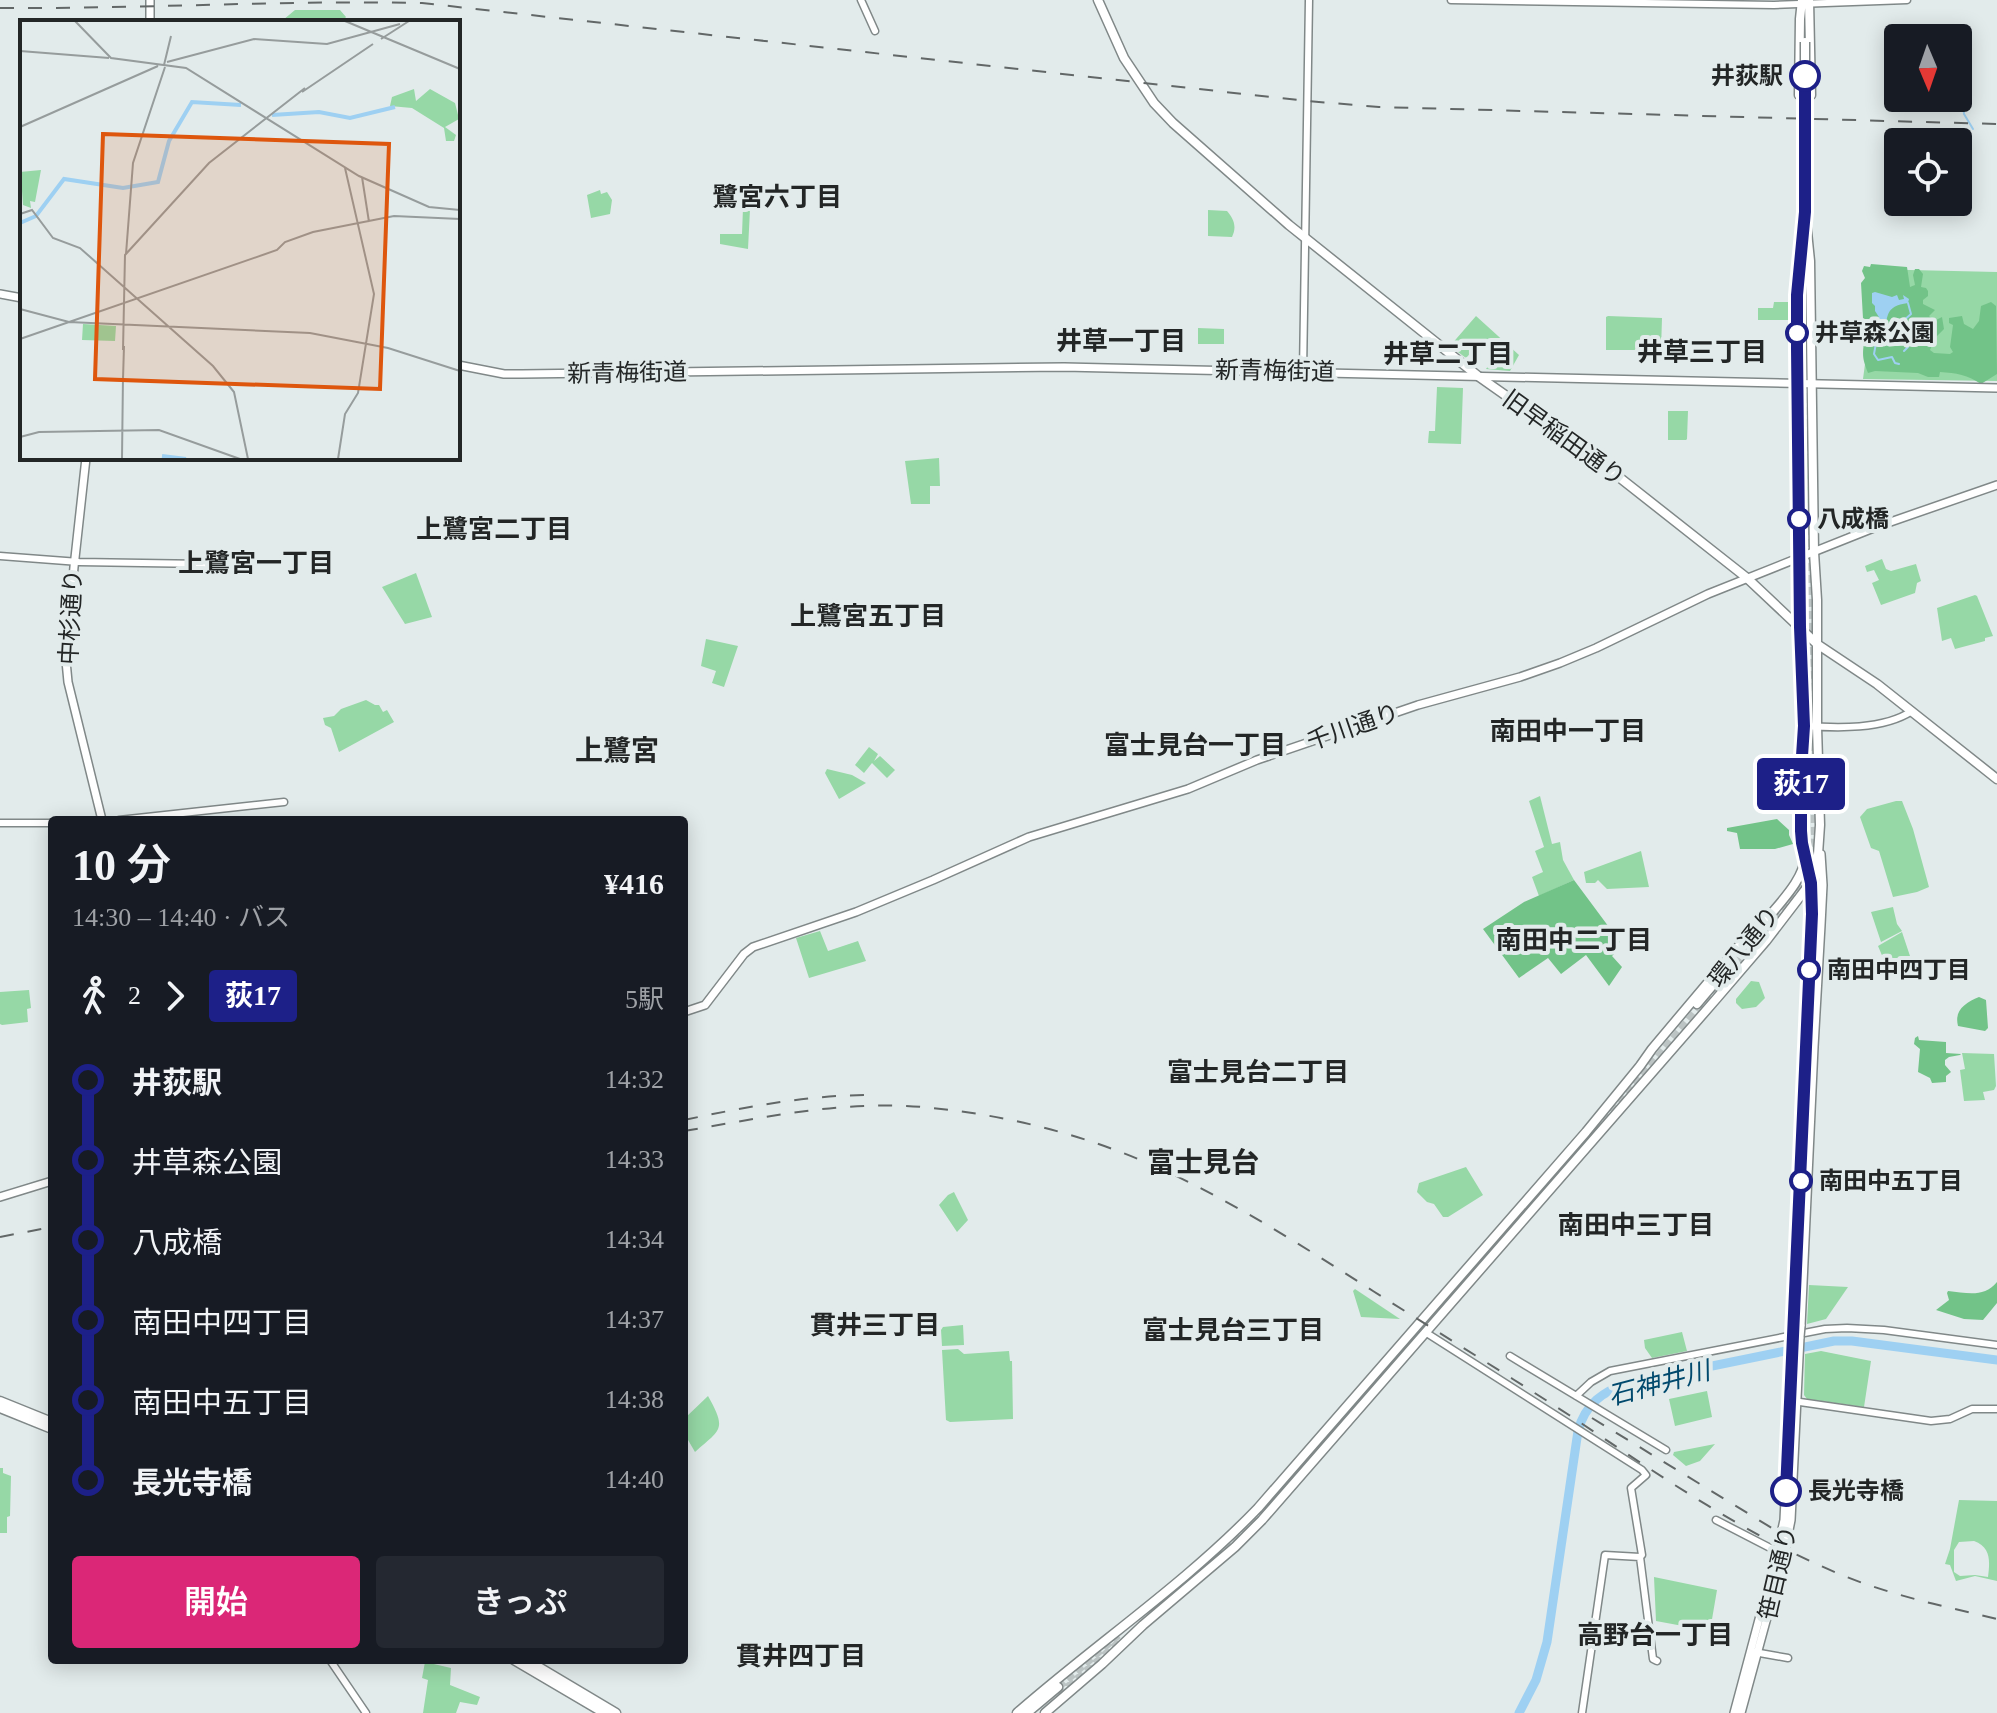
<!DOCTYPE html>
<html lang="ja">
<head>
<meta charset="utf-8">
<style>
  :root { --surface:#171b24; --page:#242831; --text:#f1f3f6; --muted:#9ea1a6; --accent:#db2777 }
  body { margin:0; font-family:"Times New Roman","Noto Sans JP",serif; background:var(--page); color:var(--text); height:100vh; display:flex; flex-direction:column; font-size:30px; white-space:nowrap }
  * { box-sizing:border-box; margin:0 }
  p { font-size:26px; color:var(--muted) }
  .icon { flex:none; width:44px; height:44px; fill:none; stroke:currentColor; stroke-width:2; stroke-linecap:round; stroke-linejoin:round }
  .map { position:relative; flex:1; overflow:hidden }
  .details { position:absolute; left:48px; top:816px; width:640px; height:848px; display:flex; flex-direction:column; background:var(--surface); border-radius:8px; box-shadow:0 4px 20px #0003 }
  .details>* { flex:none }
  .badge { padding:0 16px; border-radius:6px; font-size:28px; line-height:52px }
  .needle { width:52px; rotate:178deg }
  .buttons { position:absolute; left:1884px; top:24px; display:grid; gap:16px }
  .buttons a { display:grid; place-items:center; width:88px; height:88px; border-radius:8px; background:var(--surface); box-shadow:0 4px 20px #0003; font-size:40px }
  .map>.badge { position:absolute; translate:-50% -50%; box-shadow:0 0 0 4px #fff }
  .legs { display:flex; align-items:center; gap:12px; height:88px; padding:0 24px; font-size:26px }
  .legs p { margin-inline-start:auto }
  .summary { display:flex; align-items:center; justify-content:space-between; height:136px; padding:0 24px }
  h1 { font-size:44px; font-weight:600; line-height:60px }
  .primary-button { display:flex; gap:16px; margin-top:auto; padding:16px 24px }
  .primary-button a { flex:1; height:92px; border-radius:8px; background:var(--accent); color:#fff; font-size:32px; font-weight:600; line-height:92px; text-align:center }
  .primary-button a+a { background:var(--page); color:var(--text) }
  ul { padding:0 24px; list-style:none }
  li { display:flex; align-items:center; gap:28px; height:80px; font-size:30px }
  li i { display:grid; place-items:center; width:12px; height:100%; margin:0 10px; background:currentColor }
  li i::after { content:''; width:20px; height:20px; margin:-10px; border:6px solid; border-radius:50%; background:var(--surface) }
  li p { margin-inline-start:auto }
  li:first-child i { background:linear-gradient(#0000 50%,currentColor 0) }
  li:last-child i { background:linear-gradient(currentColor 50%,#0000 0) }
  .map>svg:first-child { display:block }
</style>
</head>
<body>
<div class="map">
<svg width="1997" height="1713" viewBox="0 0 1997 1713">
  <rect width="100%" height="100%" fill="#e2ebeb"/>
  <!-- green -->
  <path fill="#96d8a6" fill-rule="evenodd" d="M 295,10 L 340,10 L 346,17 L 342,22 L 283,22 L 283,20 Z
    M 600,190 L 601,194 L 607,192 L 612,200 L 610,214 L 591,218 L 587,195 Z
    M 743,208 L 750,209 L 748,249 L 720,244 L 720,234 L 742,234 Z
    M 1208,210 L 1227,211 C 1234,219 1237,227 1232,237 L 1208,236 Z
    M 1867,269 L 1997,272 L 1997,381 L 1863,379 L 1865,364 L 1865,273 Z
    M 1774,302 L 1792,302 L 1792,320 L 1758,320 L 1758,308 L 1773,308 Z
    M 1476,316 L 1519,355 L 1510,371 L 1486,369 L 1498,353 L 1483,340 L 1466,358 L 1450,346 Z
    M 1608,316 L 1662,318 L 1661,350 L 1606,350 L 1606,317 Z
    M 1198,328 L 1224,329 L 1224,344 L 1198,344 Z
    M 1437,387 L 1463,388 L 1461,444 L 1428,443 L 1429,431 L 1435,431 Z
    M 1668,411 L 1688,411 L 1687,439 L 1686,440 L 1668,440 Z
    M 1800,454 L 1812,454 L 1811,527 L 1806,530 L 1802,526 Z
    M 939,458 L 940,486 L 930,486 L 930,504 L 911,504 L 905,461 Z
    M 1882,559 L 1886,569 L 1891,571 L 1916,564 L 1921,581 L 1917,583 L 1915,593 L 1881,605 L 1872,583 L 1879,580 L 1874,570 L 1867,572 L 1865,566 Z
    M 416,573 L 432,617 L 405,624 L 382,587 Z
    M 1975,595 L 1977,596 L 1993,636 L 1985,638 L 1985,641 L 1955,649 L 1951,638 L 1942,641 L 1937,608 Z
    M 706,639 L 738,646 L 724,687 L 712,683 L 716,671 L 701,666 Z
    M 366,700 L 375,705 L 379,705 L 383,712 L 387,710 L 394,722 L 339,752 L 331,728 L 325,725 L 323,718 L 334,716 L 341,709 Z
    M 869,747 L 878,754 L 874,761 L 880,756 L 895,770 L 887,778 L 872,763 L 864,773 L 855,765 Z
    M 827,769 L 852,775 L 866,783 L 839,799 L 825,773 Z
    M 1540,796 L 1552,844 L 1560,842 L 1563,860 L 1574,880 L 1539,896 L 1532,877 L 1543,872 L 1535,851 L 1544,847 L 1529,801 Z
    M 1896,801 L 1902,801 L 1913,829 L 1929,887 L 1917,892 L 1893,897 L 1879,851 L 1871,848 L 1860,817 L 1867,809 Z
    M 1641,851 L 1649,887 L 1607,889 L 1598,880 L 1595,883 L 1586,883 L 1584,872 Z
    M 1893,907 L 1897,924 L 1902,931 L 1881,942 L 1871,912 Z
    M 820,931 L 828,951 L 858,941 L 866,961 L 809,978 L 796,938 Z
    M 1902,932 L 1913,965 L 1890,974 L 1878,946 Z
    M 1751,981 L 1759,982 L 1765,998 L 1756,1007 L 1742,1009 L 1736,1003 L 1736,999 Z
    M 29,990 L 31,1008 L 27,1009 L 28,1022 L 2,1025 L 0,1024 L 0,992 Z
    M 1962,1053 L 1994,1054 L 1996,1086 L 1994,1090 L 1983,1092 L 1985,1100 L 1964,1101 L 1960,1070 L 1965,1069 Z
    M 1466,1167 L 1483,1195 L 1448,1217 L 1443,1217 L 1434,1204 L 1427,1202 L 1417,1192 L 1419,1183 Z
    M 954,1192 L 968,1220 L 957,1232 L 939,1205 L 948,1195 Z
    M 1809,1285 L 1848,1287 L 1826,1319 L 1807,1324 Z
    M 1355,1289 L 1400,1319 L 1361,1317 L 1353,1291 Z
    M 963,1325 L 964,1345 L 942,1346 L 941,1330 L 943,1327 Z
    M 1682,1332 L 1687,1351 L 1652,1358 L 1645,1348 L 1644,1340 Z
    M 958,1349 L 964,1354 L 1009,1351 L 1010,1361 L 1012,1361 L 1013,1419 L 950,1422 L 946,1420 L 942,1350 Z
    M 1821,1351 L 1871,1361 L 1864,1407 L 1807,1399 L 1804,1395 L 1805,1354 Z
    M 1707,1391 L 1712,1417 L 1675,1426 L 1669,1399 Z
    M 708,1396 C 727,1430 721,1429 695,1452 L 684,1433 L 684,1419 Z
    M 1715,1444 L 1700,1461 L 1686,1466 L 1673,1455 L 1674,1452 Z
    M 0,1468 L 3,1468 L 3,1473 L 11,1476 L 10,1516 L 7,1517 L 7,1533 L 0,1533 Z
    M 1959,1500 L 1997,1501 L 1997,1581 L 1975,1576 L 1956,1581 L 1950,1565 L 1945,1564 L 1950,1549 ZM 1974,1541 C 1991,1547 1990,1561 1988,1577 L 1975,1575 L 1960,1576 L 1954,1572 L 1954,1550 L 1959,1542 Z
    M 1654,1577 L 1717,1590 L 1710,1631 L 1656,1621 Z
    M 425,1662 L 451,1668 L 450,1685 L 480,1697 L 477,1705 L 460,1702 L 456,1713 L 423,1713 L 428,1680 L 422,1678 Z"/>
  <!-- forest -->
  <path fill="#72c388" d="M 1871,264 L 1907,267 L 1910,287 L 1915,285 L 1913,275 L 1915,269 L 1919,269 L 1923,274 L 1921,287 L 1926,288 L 1928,291 L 1928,296 L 1923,300 L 1923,304 L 1935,310 L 1929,316 L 1934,321 L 1942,317 L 1944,329 L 1935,338 L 1930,350 L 1934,353 L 1950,354 L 1953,352 L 1950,347 L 1953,325 L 1949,323 L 1949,318 L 1962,316 L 1964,324 L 1973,329 L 1979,321 L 1981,306 L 1991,302 L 1996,306 L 1997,374 L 1981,384 C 1968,375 1956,373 1940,372 L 1939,377 L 1928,377 L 1918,373 L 1875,371 L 1868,373 C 1863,360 1862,356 1864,343 L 1861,342 L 1864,336 L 1861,283 L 1865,278 L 1862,271 L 1864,266 L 1870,267 Z
    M 1777,819 L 1789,830 L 1789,835 L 1793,844 L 1775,849 L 1740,849 L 1737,833 L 1727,831 L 1727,828 Z
    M 1574,880 L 1620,942 L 1615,946 L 1618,950 L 1612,956 L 1622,967 L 1609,986 L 1586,955 L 1561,974 L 1548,958 L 1519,978 L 1483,929 L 1524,902 Z
    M 1979,997 L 1986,1000 L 1988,1028 L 1985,1031 L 1958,1026 C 1954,1010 1965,1003 1979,997 Z
    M 1918,1036 L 1919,1040 L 1946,1042 L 1946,1053 L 1961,1054 L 1960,1055 L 1949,1057 L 1945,1060 L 1945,1065 L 1951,1072 L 1946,1076 L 1946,1082 L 1932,1083 L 1930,1078 L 1918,1072 L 1920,1049 L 1914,1044 L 1915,1038 Z
    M 1997,1282 L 1997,1303 L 1983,1320 L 1964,1319 L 1936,1310 L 1949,1300 L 1947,1293 L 1948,1291 C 1967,1293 1984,1298 1997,1282 Z"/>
  <!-- water -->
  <path fill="#9ed0f2" d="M 1875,292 L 1892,297 L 1897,295 L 1899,300 L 1904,299 L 1903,295 L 1909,299 L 1908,303 C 1884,306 1888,317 1884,336 L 1876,343 C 1877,328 1886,326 1875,311 L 1875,306 L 1872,303 L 1872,293 Z"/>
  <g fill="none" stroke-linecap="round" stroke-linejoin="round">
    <!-- stream -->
    <path stroke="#9ed0f2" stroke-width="2" d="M 1963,101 L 1964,114 L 1973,129
      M 1876,343 L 1874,354 L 1878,360 L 1892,357 L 1895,363 L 1899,364
      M 1904,351 L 1908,347 L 1907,338 L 1898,332 L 1902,322 L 1911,314 L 1908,303"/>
    <!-- river -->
    <path stroke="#9ed0f2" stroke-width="9" d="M 1519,1713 L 1536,1680 L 1547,1642 L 1578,1431 C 1585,1404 1603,1391 1629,1383 L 1834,1341 L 1852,1341 L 1997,1360"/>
    <!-- secondary-tunnel -->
    <path stroke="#bcc4c4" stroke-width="7" stroke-dasharray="7 3.5" stroke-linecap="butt" d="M 1817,875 L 1817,896"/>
    <!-- primary-tunnel -->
    <path stroke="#bcc4c4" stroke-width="8" stroke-dasharray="8 4" stroke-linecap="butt" d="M 1804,261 L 1804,399
      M 1806,691 L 1807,637
      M 1368,1393 L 1633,1087 L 1778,913 C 1804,887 1810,872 1815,836 L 1808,393
      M 1198,1573 L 1264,1511
      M 1058,1687 L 1118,1635
      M 1059,1695 L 1122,1640"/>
    <defs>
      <path id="tertiary" d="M 861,0 L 875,31
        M 1451,0 L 1774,5 L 1907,0
        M 1303,372 L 1309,0
        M 0,556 L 79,562 L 206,564
        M 1804,726 C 1837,728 1883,730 1912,711
        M 119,820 L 284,802
        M 0,823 L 52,823
        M 1425,1332 L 1642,1470 L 1646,1475 L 1631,1488 L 1642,1555 L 1640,1557 L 1605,1555 L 1582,1713
        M 1510,1356 L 1666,1450
        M 1576,1396 L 1591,1382 L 1610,1371 L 1825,1329 L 1847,1328 L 1884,1330 L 1997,1345
        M 1793,1401 L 1931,1421 L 1950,1419 L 1972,1409 L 1997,1409
        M 1716,1520 L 1780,1553
        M 1640,1557 L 1653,1659 L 1657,1661
        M 1754,1652 L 1788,1658
        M 330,1660 L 366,1713"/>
      <path id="secondary" d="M 150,22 L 150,0
        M 0,294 L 22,298
        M 458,365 L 504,374 L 522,374 L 1064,367 L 1997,388
        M 86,458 L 74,567 L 66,661 L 68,682 L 102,820
        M 1817,917 L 1817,896
        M 1814,985 L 1816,937
        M 684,1012 L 705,1005 L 744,954 L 753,947 L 856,912 L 933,880 L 1029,837 L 1188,789 L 1257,760 L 1418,705 L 1520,677 L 1560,663 L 1596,648 L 1708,594 L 1876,527 L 1997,485
        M 0,1197 L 52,1181
        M 1801,1326 L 1814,1047 L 1821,925 L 1823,885 L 1821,854
        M 1794,1328 L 1812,914 L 1811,883 L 1806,860
        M 1734,1713 L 1777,1552 L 1784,1520 L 1793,1338
        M 1741,1713 L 1784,1555 L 1791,1520 L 1800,1337"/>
      <path id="primary" d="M 1098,0 L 1124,58 L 1154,103 L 1173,123 L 1289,225 L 1478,376 L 1596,459 L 1747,578 L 1817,644 L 1877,684 L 1997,779
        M 1809,0 L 1811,95
        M 1799,95 L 1800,19 L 1802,0
        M 1803,229 C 1795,300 1798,370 1798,442 C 1799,531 1801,620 1803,709 C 1805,759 1793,811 1806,860
        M 1763,924 C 1779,903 1803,882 1806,855
        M 1697,1004 L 1719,978
        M 0,1401 L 52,1422
        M 0,1408 L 52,1429
        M 514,1660 L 604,1713
        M 527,1660 L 616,1713
        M 1017,1713 C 1097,1643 1185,1584 1258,1508 L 1586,1132 L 1640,1066 L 1652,1049 L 1748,935 L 1765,921
        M 1027,1713 L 1058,1687
        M 1045,1713 L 1102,1664 L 1143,1625 L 1235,1547 L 1262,1520 L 1717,998 L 1766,941 L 1815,877 L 1817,869 L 1820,825 L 1817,727 L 1817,600 L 1814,552 L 1810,261 L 1805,212"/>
    </defs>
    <!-- tertiary casing -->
    <use href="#tertiary" stroke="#808888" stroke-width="9"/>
    <!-- secondary casing -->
    <use href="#secondary" stroke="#808888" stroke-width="10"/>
    <!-- primary casing -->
    <use href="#primary" stroke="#808888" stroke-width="11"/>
    <!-- tertiary -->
    <use href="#tertiary" stroke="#fff" stroke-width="6"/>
    <!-- secondary -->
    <use href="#secondary" stroke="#fff" stroke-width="7"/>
    <!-- primary -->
    <use href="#primary" stroke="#fff" stroke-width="8"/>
    <!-- rail -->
    <path stroke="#626767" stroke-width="2" stroke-dasharray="14 14" stroke-linecap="butt" d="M 0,8 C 141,9 281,0 422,3 L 1307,101 L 1379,107 L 1997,124
      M 684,1120 C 746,1107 807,1095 870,1095
      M 684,1131 C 762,1118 842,1100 922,1107 C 1003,1114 1084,1134 1159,1168 C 1234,1202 1304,1247 1373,1291 C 1438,1332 1504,1373 1569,1415 C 1656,1473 1740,1532 1837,1573 C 1889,1595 1943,1606 1997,1619
      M 0,1237 L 52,1227
      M 1592,1418 L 1780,1533"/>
    <defs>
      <path id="secondary-bridge" d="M 1800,1337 L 1801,1326
        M 1793,1338 L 1794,1328"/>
      <path id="primary-bridge" d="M 1805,212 L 1805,42"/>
    </defs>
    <!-- secondary-bridge casing -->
    <use href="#secondary-bridge" stroke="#808888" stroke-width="10" stroke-linecap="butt"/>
    <!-- primary-bridge casing -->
    <use href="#primary-bridge" stroke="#808888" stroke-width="11" stroke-linecap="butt"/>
    <!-- secondary-bridge -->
    <use href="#secondary-bridge" stroke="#fff" stroke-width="7"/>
    <!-- primary-bridge -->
    <use href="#primary-bridge" stroke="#fff" stroke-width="8"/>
  </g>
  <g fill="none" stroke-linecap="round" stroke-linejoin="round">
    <defs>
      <path id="line-1" d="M 1786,1491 L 1812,914 L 1811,883 L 1802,843 L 1801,831 L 1801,771 L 1804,726 L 1800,627 L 1797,348 L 1797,295 L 1805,212 L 1805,76"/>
    </defs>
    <!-- line-1 casing -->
    <use href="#line-1" stroke="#fff" stroke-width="18"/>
    <!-- line-1 -->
    <use href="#line-1" stroke="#1d2088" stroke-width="12"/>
  </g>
  <!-- markers -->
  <g fill="#fff" stroke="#1d2088" stroke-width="4">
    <circle cx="1805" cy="76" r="14"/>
    <circle cx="1797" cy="333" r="10"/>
    <circle cx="1799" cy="519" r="10"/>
    <circle cx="1809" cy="970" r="10"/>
    <circle cx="1801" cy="1181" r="10"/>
    <circle cx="1786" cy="1491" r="14"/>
  </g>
  <g text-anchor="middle" stroke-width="8" stroke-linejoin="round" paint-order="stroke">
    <!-- stop labels -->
    <g font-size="24" font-weight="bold" fill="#232626" stroke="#e2ebeb" text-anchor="start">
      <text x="1783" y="84" text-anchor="end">井荻駅</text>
      <text x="1815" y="341">井草森公園</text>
      <text x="1817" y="527">八成橋</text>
      <text x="1827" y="978">南田中四丁目</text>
      <text x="1819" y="1189">南田中五丁目</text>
      <text x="1808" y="1499">長光寺橋</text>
    </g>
    <!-- street labels -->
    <g font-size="24" fill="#232626" stroke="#e2ebeb">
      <text transform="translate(1275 371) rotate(1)" y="8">新青梅街道</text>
      <text transform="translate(627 373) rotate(-1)" y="8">新青梅街道</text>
      <text transform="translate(1564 438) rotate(36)" y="8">旧早稲田通り</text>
      <text transform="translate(71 617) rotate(-87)" y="8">中杉通り</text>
      <text transform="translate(1353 727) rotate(-19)" y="8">千川通り</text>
      <text transform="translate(1744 947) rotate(-51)" y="8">環八通り</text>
      <text transform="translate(1778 1573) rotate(-77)" y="8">笹目通り</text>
    </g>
    <!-- neighbourhood labels -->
    <g font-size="26" font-weight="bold" fill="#232626" stroke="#e2ebeb">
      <text x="777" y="206">鷺宮六丁目</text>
      <text x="1121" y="350">井草一丁目</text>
      <text x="1702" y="361">井草三丁目</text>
      <text x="1448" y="363">井草二丁目</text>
      <text x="494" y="538">上鷺宮二丁目</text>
      <text x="256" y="572">上鷺宮一丁目</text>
      <text x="868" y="625">上鷺宮五丁目</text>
      <text x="1568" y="740">南田中一丁目</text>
      <text x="1195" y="754">富士見台一丁目</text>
      <text x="1574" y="949">南田中二丁目</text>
      <text x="1258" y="1081">富士見台二丁目</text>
      <text x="1636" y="1234">南田中三丁目</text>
      <text x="875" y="1334">貫井三丁目</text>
      <text x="1233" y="1339">富士見台三丁目</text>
      <text x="1655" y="1644">高野台一丁目</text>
      <text x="801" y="1665">貫井四丁目</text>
    </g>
    <!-- water labels -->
    <g font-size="26" font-style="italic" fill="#00496d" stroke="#e2ebeb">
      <text transform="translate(1659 1383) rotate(-15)" y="9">石神井川</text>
    </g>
    <!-- quarter labels -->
    <g font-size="28" font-weight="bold" fill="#232626" stroke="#e2ebeb">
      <text x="617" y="760">上鷺宮</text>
      <text x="1203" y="1172">富士見台</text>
    </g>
  </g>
  <!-- overview -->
  <g transform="translate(20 20)">
    <rect width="440" height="440" fill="#e2ebeb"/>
    <path d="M 394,69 L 396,81 L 410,69 L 435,83 L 439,99 L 425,107 L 436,115 L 434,121 L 426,121 L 424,108 L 392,88 L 370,86 L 372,77 ZM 21,150 L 15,182 L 10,181 L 11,188 L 3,185 L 2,171 L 0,186 L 0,152 ZM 63,304 L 96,306 L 95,321 L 62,320 Z" fill="#96d8a6"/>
    <path fill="none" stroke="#9ed0f2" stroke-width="4" d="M 252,95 L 299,92 L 330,98 L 375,87M 0,203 L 16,196 L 44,159 L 103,168 L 138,162 L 149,121 L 172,82 L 221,85M 142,436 L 166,439"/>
    <path fill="none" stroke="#969c9c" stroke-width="2" d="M 55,1 L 91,38 L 166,48 L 339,156 L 409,187 L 440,190M 325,1 L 440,49M 361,19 L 389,1M 0,31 L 89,38M 147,42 L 234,19 L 307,24 L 380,4M 144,45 L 151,16M 282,72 L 353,24M 0,107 L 138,46M 342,157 L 349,202M 0,194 L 12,190 L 33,218 L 60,228 L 193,346 L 214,372 L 228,439M 106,234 L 113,143 L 145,47M 0,289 L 49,302 L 290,313 L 368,328 L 440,351M 0,319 L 257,230 L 265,222 L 293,212 L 374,196 L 440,199M 103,330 L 105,235 L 189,143 L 285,68M 103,359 L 104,326M 0,417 L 19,412 L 139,410 L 220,439M 102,438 L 103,356M 318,439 L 325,394 L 338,373 L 354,274 L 325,148"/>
    <path fill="#de560d" fill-opacity="0.15" stroke="#de560d" stroke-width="4" d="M 83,114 L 369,124 L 360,369 L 75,359 Z"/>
    <rect width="440" height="440" fill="none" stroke="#232626" stroke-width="4"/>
  </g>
</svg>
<div class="buttons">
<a><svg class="needle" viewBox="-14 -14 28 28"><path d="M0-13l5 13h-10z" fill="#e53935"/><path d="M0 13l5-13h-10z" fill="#9ea1a6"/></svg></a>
<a><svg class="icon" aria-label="locate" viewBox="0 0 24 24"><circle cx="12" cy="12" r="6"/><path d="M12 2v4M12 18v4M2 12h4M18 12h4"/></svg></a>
</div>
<b class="badge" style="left:1801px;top:784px;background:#1d2088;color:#fff">荻17</b>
<section class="details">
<div class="summary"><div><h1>10 分</h1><p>14:30 – 14:40 · バス</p></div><b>¥416</b></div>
<div class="legs"><svg class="icon" aria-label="walk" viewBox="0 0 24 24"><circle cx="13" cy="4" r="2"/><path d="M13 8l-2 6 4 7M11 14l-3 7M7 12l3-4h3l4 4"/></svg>2<svg class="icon" aria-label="forward" viewBox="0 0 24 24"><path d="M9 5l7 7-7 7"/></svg><b class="badge" style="background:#1d2088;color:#fff">荻17</b><p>5駅</p></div>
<ul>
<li><i style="color:#1d2088"></i><b>井荻駅</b><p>14:32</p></li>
<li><i style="color:#1d2088"></i><span>井草森公園</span><p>14:33</p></li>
<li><i style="color:#1d2088"></i><span>八成橋</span><p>14:34</p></li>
<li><i style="color:#1d2088"></i><span>南田中四丁目</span><p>14:37</p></li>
<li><i style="color:#1d2088"></i><span>南田中五丁目</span><p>14:38</p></li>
<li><i style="color:#1d2088"></i><b>長光寺橋</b><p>14:40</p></li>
</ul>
<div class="primary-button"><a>開始</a><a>きっぷ</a></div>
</section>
</div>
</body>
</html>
